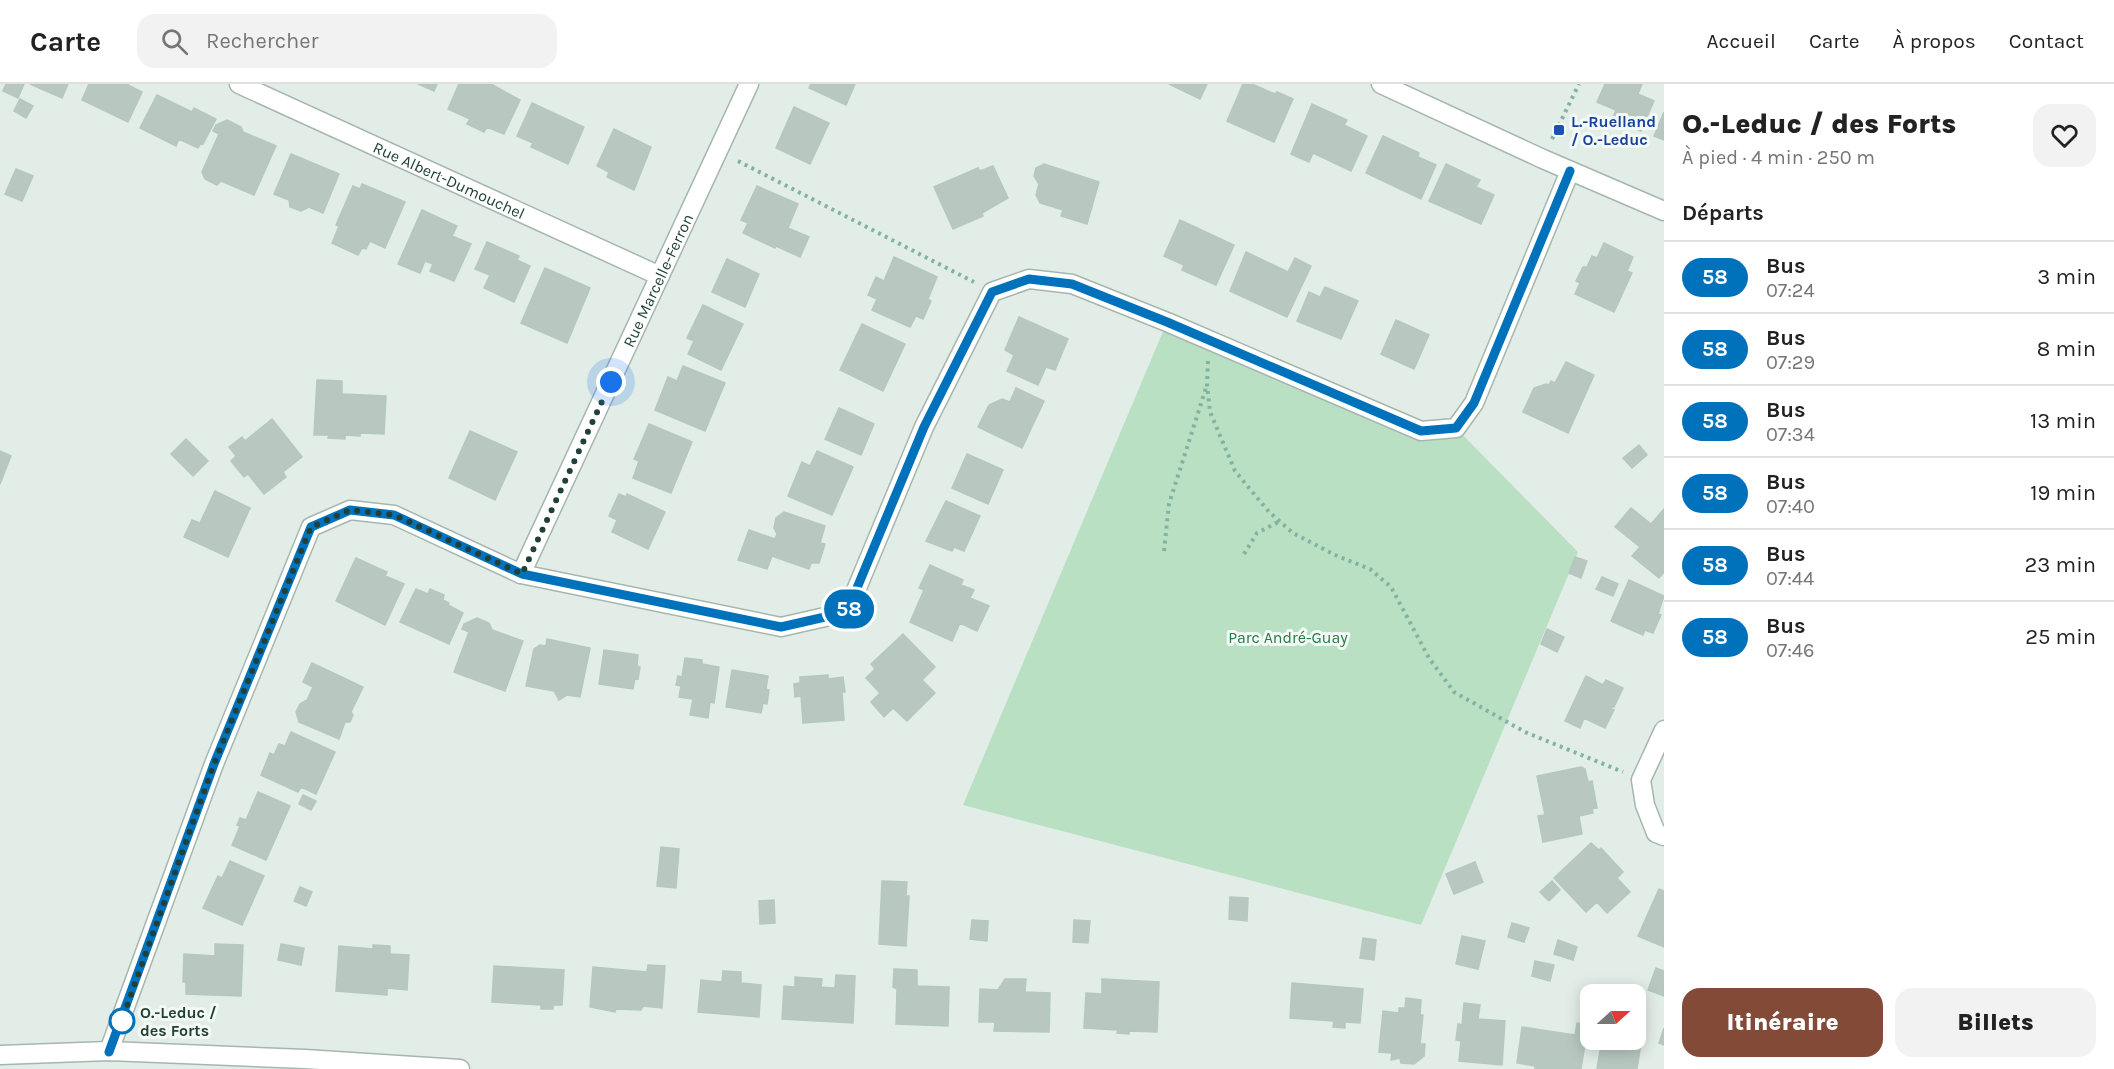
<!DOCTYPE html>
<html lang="fr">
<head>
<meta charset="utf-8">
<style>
  :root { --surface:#fff; --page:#f2f2f2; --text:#222; --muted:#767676; --line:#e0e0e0; --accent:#834a38 }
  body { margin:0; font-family:Karla,sans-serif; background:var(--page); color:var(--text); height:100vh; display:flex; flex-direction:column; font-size:22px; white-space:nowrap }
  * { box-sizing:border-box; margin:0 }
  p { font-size:20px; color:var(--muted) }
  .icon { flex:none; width:33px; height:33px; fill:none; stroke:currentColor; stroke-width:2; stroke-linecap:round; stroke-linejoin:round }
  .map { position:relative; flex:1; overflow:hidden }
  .panel { display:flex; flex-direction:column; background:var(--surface); width:450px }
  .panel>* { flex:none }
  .badge { padding:0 12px; border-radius:20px; font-size:21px; line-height:39px }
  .needle { width:39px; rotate:69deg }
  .fabs { position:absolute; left:1580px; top:900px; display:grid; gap:12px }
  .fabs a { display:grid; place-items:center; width:66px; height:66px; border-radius:12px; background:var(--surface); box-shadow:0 3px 15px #0003; font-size:30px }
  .you { position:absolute; width:30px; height:30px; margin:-15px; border:4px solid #fff; border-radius:50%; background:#1a73e8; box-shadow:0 0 0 9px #1a73e833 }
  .map>.badge { position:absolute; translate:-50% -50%; box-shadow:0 0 0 3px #fff }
  h2 { padding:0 18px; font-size:22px; line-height:54px }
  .round { display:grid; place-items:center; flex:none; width:63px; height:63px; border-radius:18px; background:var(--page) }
  .overview { display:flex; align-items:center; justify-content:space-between; height:102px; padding:0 18px }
  h1 { font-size:28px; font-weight:800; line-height:45px }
  .button { display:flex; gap:12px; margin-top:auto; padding:12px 18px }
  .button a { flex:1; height:69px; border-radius:18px; background:var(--accent); color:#fff; font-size:24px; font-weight:800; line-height:69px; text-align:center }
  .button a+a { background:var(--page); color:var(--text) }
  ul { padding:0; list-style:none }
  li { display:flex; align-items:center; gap:18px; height:72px; padding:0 18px; border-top:2px solid var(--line) }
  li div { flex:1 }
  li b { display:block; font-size:22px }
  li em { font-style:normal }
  li .badge { min-width:66px; font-weight:700; text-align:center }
  header { display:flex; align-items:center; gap:36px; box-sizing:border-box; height:84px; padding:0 30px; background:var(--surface); border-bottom:2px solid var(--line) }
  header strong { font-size:28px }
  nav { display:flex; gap:33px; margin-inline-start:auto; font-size:21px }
  .search { width:420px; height:54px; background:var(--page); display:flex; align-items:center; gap:15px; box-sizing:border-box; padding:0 21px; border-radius:18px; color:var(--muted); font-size:22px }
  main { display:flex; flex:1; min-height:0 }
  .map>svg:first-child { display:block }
</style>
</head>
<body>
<header>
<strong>Carte</strong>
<div class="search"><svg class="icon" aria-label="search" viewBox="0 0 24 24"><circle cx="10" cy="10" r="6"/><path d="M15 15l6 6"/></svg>Rechercher</div>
<nav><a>Accueil</a><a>Carte</a><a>À propos</a><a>Contact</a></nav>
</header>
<main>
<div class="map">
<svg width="1664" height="985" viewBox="0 0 1664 985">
  <rect width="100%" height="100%" fill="#e3ede8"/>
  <!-- green -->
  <path fill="#bae0c4" d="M 1167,238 L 1421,347 L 1456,344 L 1578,468 L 1421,841 L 963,721 Z"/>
  <!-- building -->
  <path fill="#b8c8c1" stroke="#b4c8c0" stroke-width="1.5" d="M 6,0 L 24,0 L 18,14 L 3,7 Z
    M 30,0 L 68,0 L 62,14 Z
    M 89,0 L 128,0 L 128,1 L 142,8 L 128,38 L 82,16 Z
    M 418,0 L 437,0 L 434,7 Z
    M 459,0 L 491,0 L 520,16 L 504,50 L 487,43 L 484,48 L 467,40 L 470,35 L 448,25 Z
    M 811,0 L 855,0 L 846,21 L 809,4 Z
    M 1169,0 L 1207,0 L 1200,15 Z
    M 1243,0 L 1252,0 L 1275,10 L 1277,8 L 1293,15 L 1274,58 L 1227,37 Z
    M 1605,0 L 1642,0 L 1638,10 L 1654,17 L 1641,47 L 1612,35 L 1616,26 L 1597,18 Z
    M 157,11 L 192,28 L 194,24 L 216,35 L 203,60 L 201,59 L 198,64 L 179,55 L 176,62 L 140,44 Z
    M 20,15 L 33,22 L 26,34 L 14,27 Z
    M 532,19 L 584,43 L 568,80 L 531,63 L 533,59 L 517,52 Z
    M 1312,20 L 1347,36 L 1344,41 L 1367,52 L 1351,87 L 1313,69 L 1309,78 L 1291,70 Z
    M 794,23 L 829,39 L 810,80 L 776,64 Z
    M 1664,28 L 1664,56 L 1654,52 Z
    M 227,36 L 241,43 L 243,48 L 276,62 L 254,111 L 221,97 L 217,101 L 205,95 L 202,88 L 219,50 L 213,47 L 216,41 Z
    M 614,45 L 651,63 L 634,106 L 607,93 L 609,88 L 597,82 Z
    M 1383,52 L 1419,69 L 1418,73 L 1436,81 L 1421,115 L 1366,89 Z
    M 291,70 L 339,90 L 323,129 L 309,123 L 301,127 L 290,123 L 289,116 L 274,110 Z
    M 1044,80 L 1099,98 L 1087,140 L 1061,132 L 1063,126 L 1040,119 L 1036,111 L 1039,100 L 1034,92 L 1036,84 Z
    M 1446,80 L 1480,96 L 1476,103 L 1494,111 L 1481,140 L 1429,117 Z
    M 993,82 L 1008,114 L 982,129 L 983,132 L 953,145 L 934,103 L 978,84 L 980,87 Z
    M 16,85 L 33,92 L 22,117 L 5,110 Z
    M 362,100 L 405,118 L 385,164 L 370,157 L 366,165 L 362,164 L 358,171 L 332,159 L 339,142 L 336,141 L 353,102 L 360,105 Z
    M 757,102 L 798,120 L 788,144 L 809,153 L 800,173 L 776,162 L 775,164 L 743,149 L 748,139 L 741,136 Z
    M 422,126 L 457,142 L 452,152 L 471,160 L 454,197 L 430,187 L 433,180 L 425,177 L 420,189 L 398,180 Z
    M 1180,136 L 1234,161 L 1216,201 L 1182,186 L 1184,181 L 1164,172 Z
    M 487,158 L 519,172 L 517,176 L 530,182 L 514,218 L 484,204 L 490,191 L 475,185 Z
    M 1604,159 L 1633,173 L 1627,187 L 1632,189 L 1614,228 L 1575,210 L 1580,199 L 1576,197 L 1583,183 L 1587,183 L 1592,172 L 1597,174 Z
    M 1246,168 L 1288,188 L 1295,174 L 1311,182 L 1287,233 L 1230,207 Z
    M 894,173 L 937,193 L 928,215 L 931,217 L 923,235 L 916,232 L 910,243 L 872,226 L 877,215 L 868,211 L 876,193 L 884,197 Z
    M 727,175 L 759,190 L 745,223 L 712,208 Z
    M 545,184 L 590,204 L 567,259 L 521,239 Z
    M 1325,203 L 1358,217 L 1341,255 L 1297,237 L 1309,208 L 1320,213 Z
    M 703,221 L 743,240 L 721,286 L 688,270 L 694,257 L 687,254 Z
    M 1019,233 L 1068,255 L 1055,286 L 1046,283 L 1038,301 L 1007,287 L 1014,271 L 1005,266 Z
    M 1396,236 L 1429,251 L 1414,285 L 1381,270 Z
    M 862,240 L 905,260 L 883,307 L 840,286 Z
    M 1566,278 L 1594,291 L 1568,349 L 1523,328 L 1534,304 L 1546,300 L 1549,301 L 1551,297 L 1555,299 Z
    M 683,282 L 725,299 L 705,347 L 655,326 L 668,293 L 677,297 Z
    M 317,296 L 342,297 L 342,310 L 386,312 L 384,350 L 360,349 L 360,352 L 345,351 L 345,355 L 328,354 L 329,351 L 314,351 Z
    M 1016,304 L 1044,317 L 1022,364 L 978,343 L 989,321 L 1002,315 L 1010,318 Z
    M 839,324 L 874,340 L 861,371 L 825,355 Z
    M 272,335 L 302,373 L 283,388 L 286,393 L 264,410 L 248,390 L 244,393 L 231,377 L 236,372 L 229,363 L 242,353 L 245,357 Z
    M 649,340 L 692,358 L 671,409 L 633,394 L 639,377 L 634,375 Z
    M 470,347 L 517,368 L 495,416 L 449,394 Z
    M 186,355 L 208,377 L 193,392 L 171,370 Z
    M 1639,361 L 1647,371 L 1632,384 L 1623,374 Z
    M 0,367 L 11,372 L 0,400 Z
    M 817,367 L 853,383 L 832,431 L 788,412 L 802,378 L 810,382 Z
    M 967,370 L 1003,386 L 988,420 L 952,404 Z
    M 215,407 L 250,424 L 228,473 L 184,453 L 192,436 L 200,439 Z
    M 619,410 L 626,413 L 627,410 L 665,428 L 648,465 L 612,448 L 617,436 L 609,432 Z
    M 946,417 L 980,432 L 964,467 L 954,463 L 952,467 L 926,457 Z
    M 1631,424 L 1651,440 L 1664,425 L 1664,488 L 1659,494 L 1632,472 L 1640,463 L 1615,443 Z
    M 784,428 L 825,442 L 820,459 L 825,460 L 819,479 L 811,479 L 809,485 L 772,472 L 767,485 L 738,476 L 749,446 L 775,455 L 777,450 L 774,444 L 776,434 Z
    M 1575,473 L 1587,477 L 1581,494 L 1569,489 Z
    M 356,474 L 387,488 L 385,492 L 404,500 L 385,541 L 336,517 Z
    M 930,481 L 963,496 L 961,501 L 974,506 L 970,514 L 989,522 L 977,547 L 960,539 L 952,557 L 910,538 L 924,506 L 919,504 Z
    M 1602,493 L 1618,500 L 1613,512 L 1596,505 Z
    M 1629,496 L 1664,512 L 1658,530 L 1661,531 L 1653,549 L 1645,546 L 1643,551 L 1611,537 Z
    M 416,505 L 428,510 L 430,505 L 444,511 L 443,516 L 449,519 L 448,521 L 463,529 L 449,560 L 400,538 Z
    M 477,534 L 489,539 L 492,546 L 523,557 L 505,607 L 454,588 L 469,548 L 462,545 L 464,540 Z
    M 1547,545 L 1564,553 L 1557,568 L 1541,560 Z
    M 903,550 L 935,583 L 922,596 L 935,609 L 907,637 L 893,624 L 884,633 L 871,618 L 880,609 L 866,594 L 875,585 L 871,580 Z
    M 547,555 L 590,564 L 580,613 L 567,611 L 559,616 L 554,607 L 526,602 L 534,565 L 540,561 L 546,562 Z
    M 604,566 L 638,571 L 637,582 L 640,583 L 638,595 L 635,594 L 633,605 L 599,600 Z
    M 685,574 L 702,576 L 702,580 L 719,583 L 714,619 L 710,618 L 708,634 L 690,631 L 693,615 L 679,613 L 681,602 L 676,601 L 678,592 L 682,593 Z
    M 312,579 L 363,603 L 351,628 L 353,631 L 350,638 L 345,638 L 339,655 L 299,638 L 296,628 L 300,620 L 307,616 L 313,603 L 303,598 Z
    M 732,586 L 768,592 L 766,605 L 769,606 L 767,620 L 763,619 L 761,629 L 726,623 Z
    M 828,591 L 828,595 L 843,593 L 845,608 L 842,608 L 844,636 L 803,639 L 801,612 L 795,613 L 794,600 L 800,599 L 800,593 Z
    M 1586,592 L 1603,601 L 1606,596 L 1623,604 L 1614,623 L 1607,623 L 1614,626 L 1605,644 L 1584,634 L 1580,644 L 1565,637 Z
    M 291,648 L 335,668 L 316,710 L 301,703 L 298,708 L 261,691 L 270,669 L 274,671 L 279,660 L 285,662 Z
    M 1581,683 L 1585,685 L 1588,698 L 1592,697 L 1597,724 L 1592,725 L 1593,729 L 1579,732 L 1582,750 L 1543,758 L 1538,732 L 1545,731 L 1537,692 Z
    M 258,708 L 290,722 L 266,776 L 232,761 L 240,742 L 237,741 L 240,734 L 246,736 Z
    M 303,711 L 316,717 L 311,726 L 299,720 Z
    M 1591,759 L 1599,766 L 1601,764 L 1623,788 L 1617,794 L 1630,808 L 1607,829 L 1597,818 L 1586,828 L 1554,794 Z
    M 661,763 L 679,765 L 676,804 L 657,802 Z
    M 230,777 L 264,792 L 242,841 L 203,824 L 218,792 L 222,794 Z
    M 1475,778 L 1483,798 L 1454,810 L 1446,790 Z
    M 882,797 L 907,798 L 906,812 L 909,812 L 906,862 L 879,860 Z
    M 1552,797 L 1560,806 L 1549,817 L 1540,808 Z
    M 300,803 L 312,808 L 306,822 L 294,817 Z
    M 1659,805 L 1664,807 L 1664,863 L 1638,852 Z
    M 1230,813 L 1248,814 L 1247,837 L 1229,835 Z
    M 774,816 L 775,839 L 760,840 L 759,817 Z
    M 972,836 L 988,837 L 987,857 L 970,855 Z
    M 1074,836 L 1090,837 L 1088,859 L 1073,858 Z
    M 1512,839 L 1529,844 L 1524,858 L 1508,853 Z
    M 1462,852 L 1485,857 L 1478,885 L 1456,880 Z
    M 1363,854 L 1376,856 L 1374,876 L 1360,874 Z
    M 1558,856 L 1577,863 L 1573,876 L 1554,870 Z
    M 215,860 L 243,861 L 241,912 L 186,910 L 186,898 L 183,898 L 184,870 L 215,872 Z
    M 281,860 L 304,864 L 301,881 L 278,876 Z
    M 373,861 L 390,862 L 390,870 L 409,871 L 407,906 L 387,904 L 387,911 L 336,907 L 339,862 L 373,865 Z
    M 1535,877 L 1554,881 L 1550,897 L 1532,892 Z
    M 648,881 L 665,882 L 662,924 L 643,922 L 641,926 L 616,925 L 615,928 L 590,923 L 593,883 L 647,888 Z
    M 494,882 L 564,886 L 562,921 L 553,921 L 553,925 L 541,925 L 541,921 L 492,918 Z
    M 1656,884 L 1664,887 L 1664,912 L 1648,906 Z
    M 894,885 L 917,886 L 917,902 L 949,903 L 948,942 L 896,940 L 897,905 L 893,903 Z
    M 723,887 L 741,888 L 741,899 L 761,901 L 759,933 L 698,928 L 701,896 L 722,898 Z
    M 836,891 L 855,892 L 853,939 L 782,935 L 784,902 L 795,903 L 795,893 L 822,895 L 821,903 L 835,904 Z
    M 1005,895 L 1026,895 L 1025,908 L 1050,909 L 1049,948 L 994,947 L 995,938 L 979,938 L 980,905 L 998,906 Z
    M 1102,895 L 1159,898 L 1157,948 L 1129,947 L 1129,950 L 1117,949 L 1118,946 L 1084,944 L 1086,909 L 1102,910 Z
    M 1292,899 L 1363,905 L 1360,939 L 1345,938 L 1345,944 L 1333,943 L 1334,937 L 1290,934 Z
    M 1406,914 L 1421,916 L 1420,931 L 1423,931 L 1420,960 L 1425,960 L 1424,972 L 1414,980 L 1401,979 L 1400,974 L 1391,976 L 1392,969 L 1379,968 L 1383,927 L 1399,929 L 1399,924 L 1405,924 Z
    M 1464,919 L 1480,921 L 1478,935 L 1505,937 L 1502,981 L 1459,977 L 1461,957 L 1456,956 L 1458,940 L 1462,941 Z
    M 1577,939 L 1588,941 L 1581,985 L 1535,985 L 1535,982 L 1517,979 L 1522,943 L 1575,951 Z
    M 1664,944 L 1664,961 L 1659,959 Z
    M 1602,956 L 1641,959 L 1637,985 L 1597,985 Z"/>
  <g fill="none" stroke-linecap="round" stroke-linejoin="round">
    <defs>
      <g id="minor">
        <path id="s1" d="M 239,0 L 660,192"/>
        <path d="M 1381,0 L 1543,75 L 1664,127"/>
        <path id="s2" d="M 521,490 L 749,0"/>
        <path d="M 1664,646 L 1641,696 L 1645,721 L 1656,749 L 1664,752"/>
        <path d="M 109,967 L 214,680 L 311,443 L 350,426 L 394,431 L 521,490 L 781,543 L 847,528 L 924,343 L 992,208 L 1029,195 L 1072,200 L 1167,238 L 1421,347 L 1456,344 L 1474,319 L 1570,87"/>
        <path d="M 0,971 L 109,967 L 305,975 L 460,985"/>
      </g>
    </defs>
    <!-- minor casing -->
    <use href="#minor" stroke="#a5b6af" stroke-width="21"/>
    <!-- path -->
    <path stroke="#81b3a3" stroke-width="4" stroke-dasharray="3 4.5" stroke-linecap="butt" d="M 1552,55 L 1579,0
      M 738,77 L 974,198
      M 1208,277 L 1207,300 L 1210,328 L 1235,387 L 1269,428 L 1293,449 L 1335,471 L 1370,485 L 1391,503 L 1429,574 L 1454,608 L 1525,648 L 1623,688
      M 1164,467 L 1169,420 L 1206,304
      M 1244,470 L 1257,449 L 1280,437"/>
    <!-- minor -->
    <use href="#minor" stroke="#fff" stroke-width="18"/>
  </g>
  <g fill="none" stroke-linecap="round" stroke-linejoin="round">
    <defs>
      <path id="line" d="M 109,968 L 214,680 L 311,443 L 350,426 L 394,431 L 522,490 L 781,543 L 847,528 L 924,343 L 992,208 L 1029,195 L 1072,200 L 1167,238 L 1421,347 L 1456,344 L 1474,319 L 1570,87"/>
    </defs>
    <!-- line casing -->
    <use href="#line" stroke="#fff" stroke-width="14"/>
    <!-- line -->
    <use href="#line" stroke="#0072bc" stroke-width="9"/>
    <!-- walk -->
    <path stroke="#214037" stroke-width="6" stroke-dasharray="0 10.8" d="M 122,937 L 119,944 L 214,680 L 311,443 L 350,426 L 394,431 L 522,490 L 611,298"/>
  </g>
  <!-- markers -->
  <rect fill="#1a4fb4" stroke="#f3faf6" stroke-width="2" x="1553" y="40" width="12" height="12" rx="3"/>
  <circle fill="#fff" stroke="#0072bc" stroke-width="3" cx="122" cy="937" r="12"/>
  <g text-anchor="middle" stroke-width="6" stroke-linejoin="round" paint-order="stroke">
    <!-- transit labels -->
    <g font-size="16" font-weight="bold" fill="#164399" stroke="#f3faf6" text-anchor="start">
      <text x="1571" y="43">L.-Ruelland<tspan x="1571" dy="18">/ O.-Leduc</tspan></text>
    </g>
    <!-- street labels -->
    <g font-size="16" fill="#214037" stroke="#f3faf6">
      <text dy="6" stroke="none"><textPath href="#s1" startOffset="231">Rue Albert-Dumouchel</textPath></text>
      <text dy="6" stroke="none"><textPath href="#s2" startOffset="324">Rue Marcelle-Ferron</textPath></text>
    </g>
    <!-- park labels -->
    <g font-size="16" fill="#287a47" stroke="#f3faf6">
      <text x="1288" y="559">Parc André-Guay</text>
    </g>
    <!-- stop labels -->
    <g font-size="16" font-weight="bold" fill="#214037" stroke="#f3faf6" text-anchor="start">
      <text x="140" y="934">O.-Leduc /<tspan x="140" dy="18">des Forts</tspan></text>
    </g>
  </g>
</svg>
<div class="fabs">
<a><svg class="needle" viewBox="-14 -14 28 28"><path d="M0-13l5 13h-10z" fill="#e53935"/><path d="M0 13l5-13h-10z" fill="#767676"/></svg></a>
</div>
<div class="you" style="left:611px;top:298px"></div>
<b class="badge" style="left:849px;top:525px;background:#0072bc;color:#fff">58</b>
</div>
<section class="panel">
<div class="overview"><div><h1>O.-Leduc / des Forts</h1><p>À pied · 4 min · 250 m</p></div><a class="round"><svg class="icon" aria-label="heart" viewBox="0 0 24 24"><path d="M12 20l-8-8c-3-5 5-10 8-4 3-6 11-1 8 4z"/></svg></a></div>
<h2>Départs</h2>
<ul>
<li><span class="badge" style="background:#0072bc;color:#fff">58</span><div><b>Bus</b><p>07:24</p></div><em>3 min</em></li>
<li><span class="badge" style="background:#0072bc;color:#fff">58</span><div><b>Bus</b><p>07:29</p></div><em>8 min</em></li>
<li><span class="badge" style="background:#0072bc;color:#fff">58</span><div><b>Bus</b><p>07:34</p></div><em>13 min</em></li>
<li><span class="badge" style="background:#0072bc;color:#fff">58</span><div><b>Bus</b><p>07:40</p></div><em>19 min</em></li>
<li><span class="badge" style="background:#0072bc;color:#fff">58</span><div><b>Bus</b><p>07:44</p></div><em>23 min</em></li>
<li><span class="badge" style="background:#0072bc;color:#fff">58</span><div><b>Bus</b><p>07:46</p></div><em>25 min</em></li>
</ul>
<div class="button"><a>Itinéraire</a><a>Billets</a></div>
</section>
</main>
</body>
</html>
